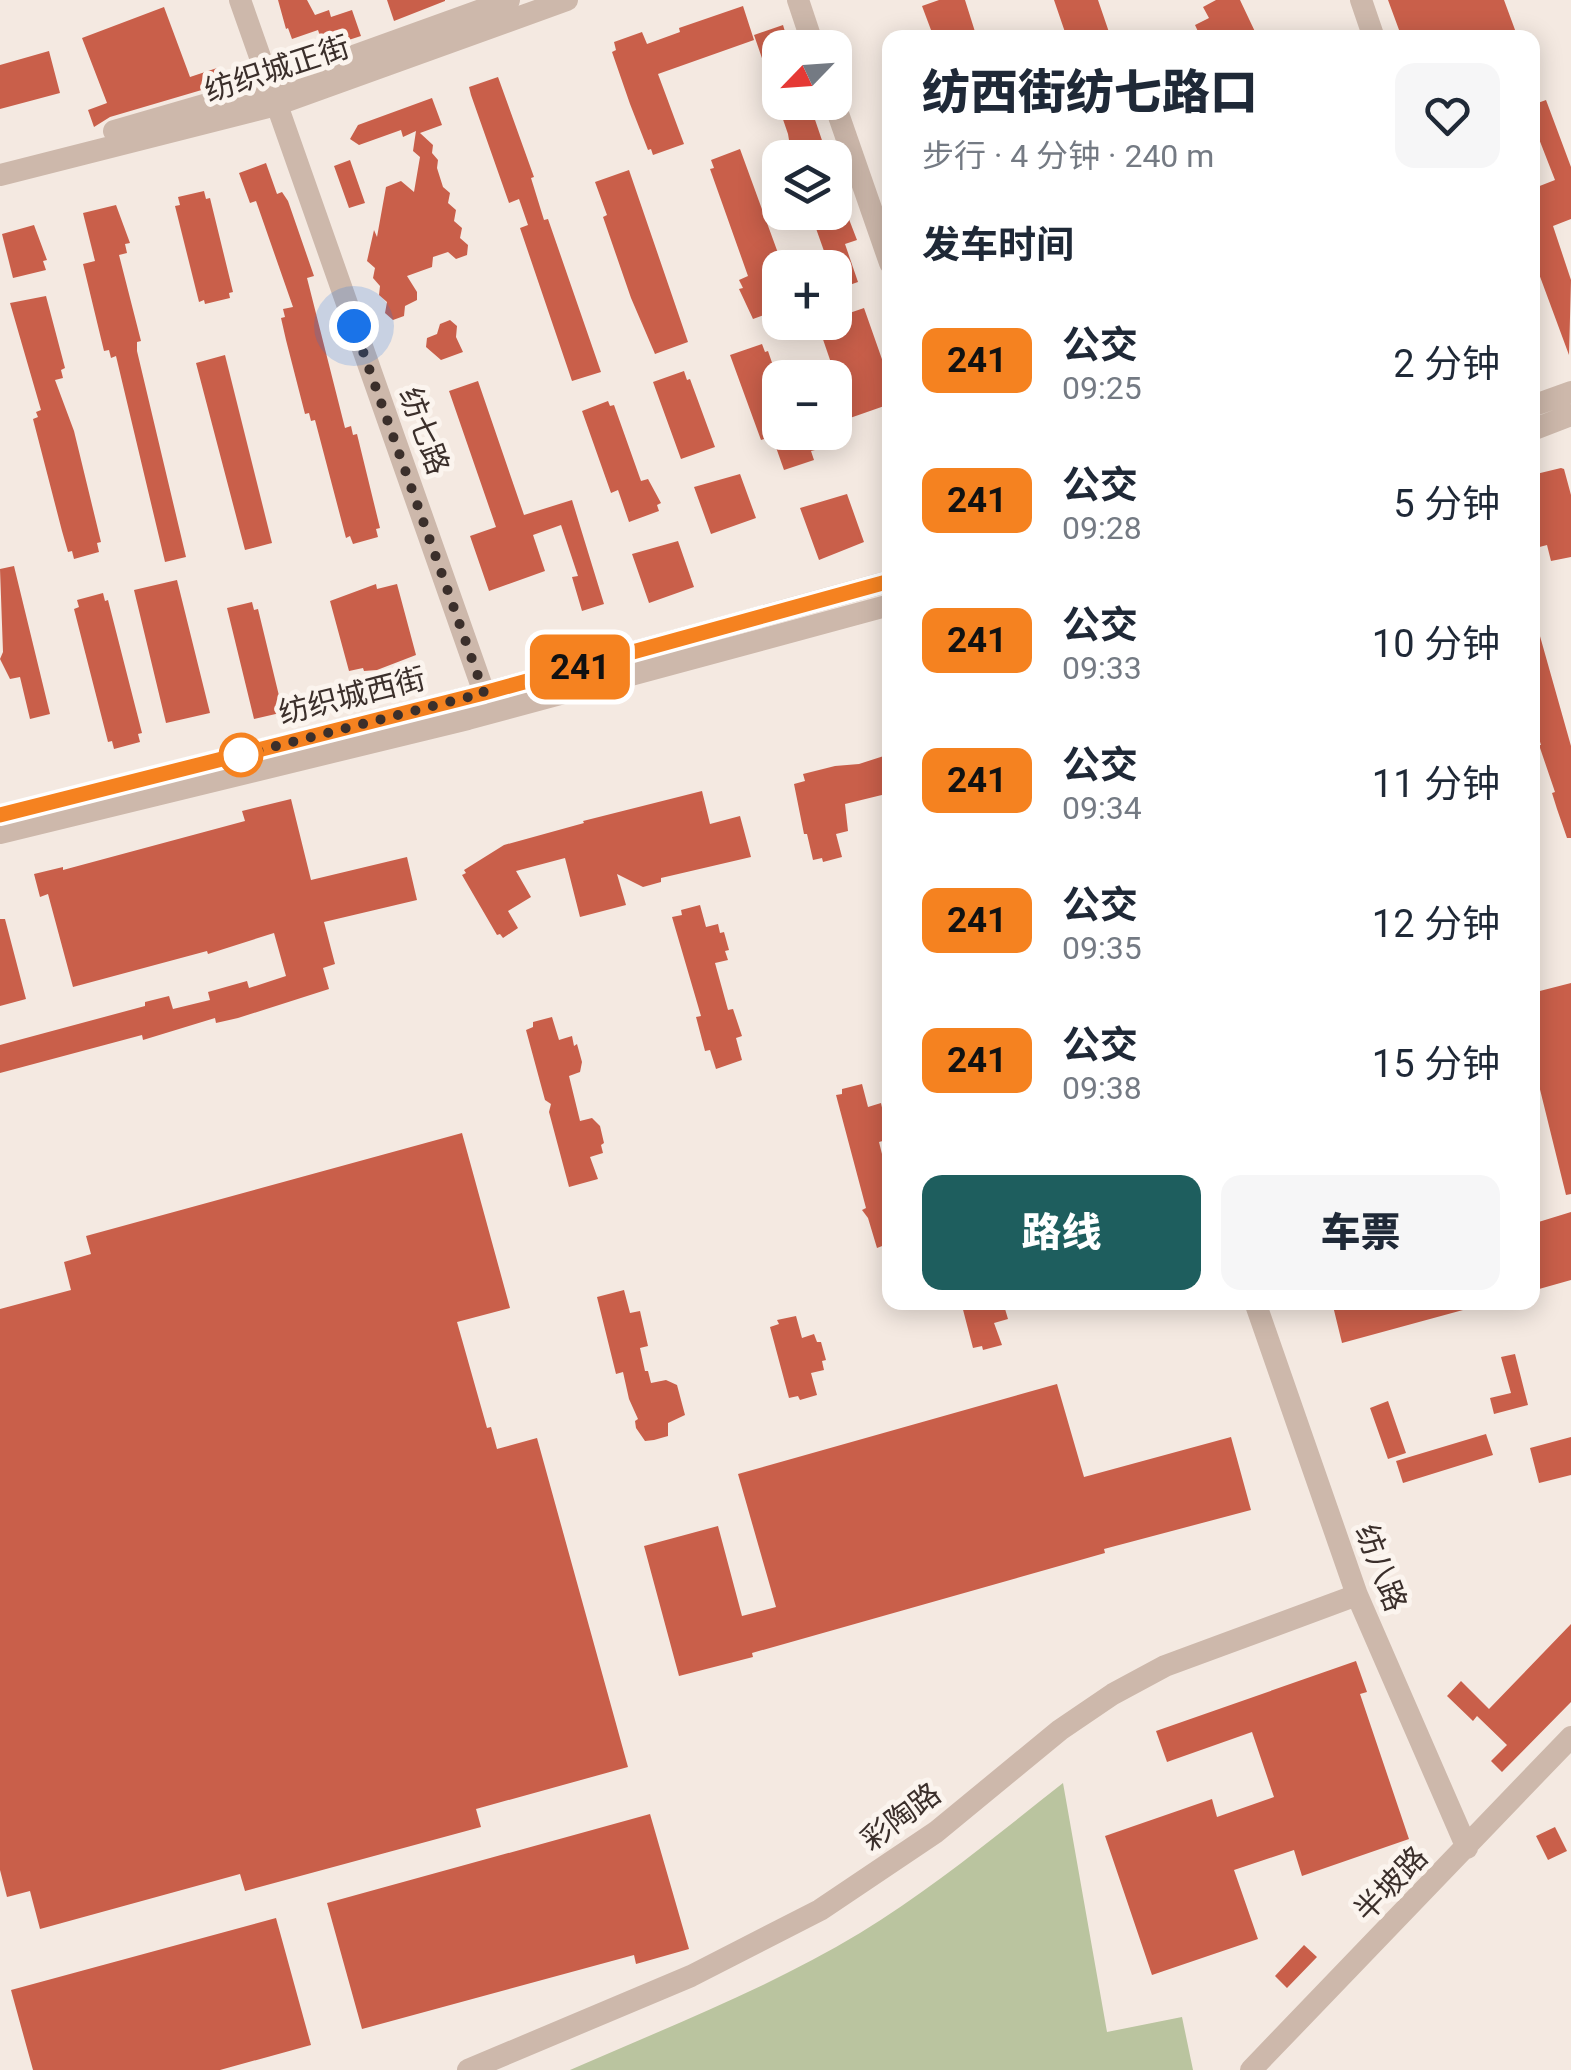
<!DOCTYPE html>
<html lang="zh">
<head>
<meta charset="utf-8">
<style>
  :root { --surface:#fff; --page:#f6f6f7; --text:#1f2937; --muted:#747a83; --accent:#1e5e5e }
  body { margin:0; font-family:Roboto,"Noto Sans SC",sans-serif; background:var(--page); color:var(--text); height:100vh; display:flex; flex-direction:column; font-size:38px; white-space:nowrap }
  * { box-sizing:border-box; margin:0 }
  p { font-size:32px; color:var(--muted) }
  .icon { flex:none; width:55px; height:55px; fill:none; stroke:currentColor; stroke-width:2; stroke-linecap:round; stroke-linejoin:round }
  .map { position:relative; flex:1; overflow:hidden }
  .details { position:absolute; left:882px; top:30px; width:658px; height:1280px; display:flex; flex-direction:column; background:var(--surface); border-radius:20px; box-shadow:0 5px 25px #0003 }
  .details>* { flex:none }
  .badge { padding:0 20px; border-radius:15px; font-size:35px; line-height:65px }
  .needle { width:65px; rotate:245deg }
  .tools { position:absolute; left:762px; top:30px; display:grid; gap:20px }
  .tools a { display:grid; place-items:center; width:90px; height:90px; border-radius:20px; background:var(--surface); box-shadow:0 5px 25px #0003; font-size:50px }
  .you { position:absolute; width:50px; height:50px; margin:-25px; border:8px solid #fff; border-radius:50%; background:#1a73e8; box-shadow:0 0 0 15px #1a73e833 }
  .map>.badge { position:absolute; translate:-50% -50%; box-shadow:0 0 0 5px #fff }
  h2 { padding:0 40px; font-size:38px; line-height:90px }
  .round { display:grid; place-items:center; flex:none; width:105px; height:105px; border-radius:20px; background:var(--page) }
  .summary { display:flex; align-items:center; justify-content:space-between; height:170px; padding:0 40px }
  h1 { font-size:48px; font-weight:800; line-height:75px }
  .action { display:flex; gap:20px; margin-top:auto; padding:20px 40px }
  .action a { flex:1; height:115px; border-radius:20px; background:var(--accent); color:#fff; font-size:40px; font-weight:800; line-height:115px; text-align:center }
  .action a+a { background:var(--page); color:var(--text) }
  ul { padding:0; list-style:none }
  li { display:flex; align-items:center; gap:30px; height:140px; padding:0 40px }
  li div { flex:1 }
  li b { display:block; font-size:38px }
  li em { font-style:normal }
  li .badge { min-width:110px; font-weight:700; text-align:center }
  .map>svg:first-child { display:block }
</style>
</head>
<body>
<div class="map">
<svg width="1571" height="2070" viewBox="0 0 1571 2070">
  <rect width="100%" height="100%" fill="#f4e9e1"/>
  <!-- green -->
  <path fill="#bac49f" d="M 1063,1783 L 1107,2032 L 1182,2017 L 1193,2070 L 570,2070 C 668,2027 769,1988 860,1933 C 932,1889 997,1835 1063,1783 Z"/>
  <!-- building -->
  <path fill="#c95f4a" d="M 278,0 L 307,0 L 315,15 L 329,10 L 331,17 L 352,10 L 361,36 L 324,48 L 318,30 L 292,39 L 288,28 L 286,29 Z
    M 387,0 L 445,0 L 445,1 L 394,21 Z
    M 939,0 L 965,0 L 977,38 L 934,38 L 922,6 Z
    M 1054,0 L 1098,0 L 1111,38 L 1067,38 Z
    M 1216,0 L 1240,0 L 1258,38 L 1201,38 L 1195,25 L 1209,18 L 1203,7 Z
    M 1388,0 L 1504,0 L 1518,38 L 1402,38 Z
    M 743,6 L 754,40 L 658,74 L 684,144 L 653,155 L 651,149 L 648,150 L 630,104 L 612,52 L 616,50 L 614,42 L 642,32 L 647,44 L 680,32 L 679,28 Z
    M 164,7 L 190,77 L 217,68 L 222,84 L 110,117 L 94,127 L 88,110 L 107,103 L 82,38 Z
    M 783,25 L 790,48 L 780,48 L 780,102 L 809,102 L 828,158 L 792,158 L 788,134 L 754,35 Z
    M 49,51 L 60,93 L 0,109 L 0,65 Z
    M 498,77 L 534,177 L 531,178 L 544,220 L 548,219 L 601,372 L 572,381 L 520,228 L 528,225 L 519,199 L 509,203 L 471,95 L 469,87 Z
    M 432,98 L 442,125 L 420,133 L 433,145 L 432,153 L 438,160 L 437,168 L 443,187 L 450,193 L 448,203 L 456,210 L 454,221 L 462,228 L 460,238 L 468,245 L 467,255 L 456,259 L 448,252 L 433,257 L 432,267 L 407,276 L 417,292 L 417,300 L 405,306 L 404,316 L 393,320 L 385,313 L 387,302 L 379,295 L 380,286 L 373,278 L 375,268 L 367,261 L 374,230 L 377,237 L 386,187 L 401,181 L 414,192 L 420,157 L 413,151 L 416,131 L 403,137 L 401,130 L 359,145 L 350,139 L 358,125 Z
    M 1546,100 L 1571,167 L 1571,219 L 1553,226 L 1571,280 L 1569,355 L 1532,255 L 1532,189 L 1555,180 L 1532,121 L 1532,105 Z
    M 740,149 L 782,264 L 769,269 L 780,298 L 780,309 L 753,319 L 739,289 L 743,288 L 739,280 L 748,276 L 710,169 L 714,168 L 711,160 Z
    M 350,160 L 365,203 L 349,208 L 334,166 Z
    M 266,163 L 277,194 L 282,192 L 288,201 L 314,276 L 307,278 L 345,428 L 351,426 L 353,435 L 357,434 L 380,528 L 376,529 L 378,537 L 353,544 L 350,536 L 346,538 L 315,420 L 311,421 L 309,413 L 305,414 L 286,340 L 281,318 L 285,317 L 283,309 L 293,307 L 256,201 L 250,203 L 239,173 Z
    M 629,170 L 688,342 L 655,354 L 631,298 L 603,217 L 607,215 L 595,182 Z
    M 835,183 L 857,240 L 845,244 L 858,282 L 835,290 L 835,268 L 820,268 L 815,254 L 824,251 L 813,220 L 816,219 L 814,212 L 835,212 Z
    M 204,191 L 206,199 L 210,198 L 233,292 L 229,293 L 230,298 L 205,304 L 204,300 L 199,302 L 175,206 L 180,205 L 178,197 Z
    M 116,205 L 130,243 L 125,244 L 127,253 L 119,255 L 141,341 L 137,342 L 137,351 L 186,557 L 165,562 L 116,356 L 111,358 L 109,350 L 104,351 L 83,264 L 95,261 L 83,213 Z
    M 34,225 L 47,260 L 43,261 L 46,270 L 13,278 L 2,234 Z
    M 46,296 L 65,368 L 61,370 L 63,378 L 55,380 L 74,431 L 101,542 L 97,543 L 99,552 L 74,559 L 72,551 L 68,552 L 62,531 L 33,419 L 38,417 L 36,412 L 41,410 L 10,303 Z
    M 864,308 L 890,382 L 890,404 L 850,418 L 817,322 L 835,322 L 835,318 Z
    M 450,320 L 457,326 L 456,337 L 463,352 L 441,360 L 426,347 L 427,338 L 437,334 L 440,324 Z
    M 762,344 L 765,352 L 768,351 L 780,386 L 780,432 L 809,432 L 815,450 L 811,451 L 814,460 L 784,470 L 772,436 L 761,440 L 730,355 Z
    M 225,355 L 272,543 L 245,550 L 196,363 Z
    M 684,371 L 687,380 L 690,379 L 715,447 L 681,459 L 653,382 Z
    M 478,381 L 524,515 L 572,500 L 604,604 L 582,611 L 572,577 L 578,576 L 561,525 L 533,535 L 545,571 L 489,591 L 470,536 L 496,527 L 449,391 Z
    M 608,401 L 610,406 L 614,405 L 641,481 L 648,479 L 661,503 L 657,505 L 659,511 L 629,522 L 618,490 L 611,493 L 582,411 Z
    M 1561,468 L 1564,469 L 1571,495 L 1571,557 L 1551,561 L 1547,545 L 1532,549 L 1532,475 Z
    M 740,474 L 756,518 L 711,534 L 694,487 Z
    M 847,494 L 864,542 L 819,560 L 800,508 Z
    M 678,541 L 694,587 L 649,603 L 632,554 Z
    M 14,566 L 50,714 L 30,719 L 20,677 L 10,679 L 0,659 L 3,652 L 0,569 Z
    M 177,580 L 210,713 L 166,723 L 134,590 Z
    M 376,584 L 377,589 L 397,584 L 416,655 L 377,670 L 364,671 L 363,668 L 349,671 L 330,601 Z
    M 103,593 L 105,601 L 108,600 L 142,733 L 138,734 L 140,742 L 114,749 L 112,741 L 108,742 L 74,609 L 79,607 L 77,600 Z
    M 252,602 L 254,610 L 258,609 L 281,704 L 278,705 L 280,713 L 254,719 L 227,608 Z
    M 1536,622 L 1571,746 L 1571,838 L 1567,838 L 1557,809 L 1552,793 L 1555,792 L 1539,745 L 1541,745 L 1532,715 L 1532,623 Z
    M 890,754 L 890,793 L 845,804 L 848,831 L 836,834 L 842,857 L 823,862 L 822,858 L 813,860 L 807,834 L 804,834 L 794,784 L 805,781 L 803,774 L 835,766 L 859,764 Z
    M 702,791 L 710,824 L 740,816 L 751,857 L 661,878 L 661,882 L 643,887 L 617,874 L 626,905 L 580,917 L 565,858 L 516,871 L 531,897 L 508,911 L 518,928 L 503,938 L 500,934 L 497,935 L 462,875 L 466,873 L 464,870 L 504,845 L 584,823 L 583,821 Z
    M 291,799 L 311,880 L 407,857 L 417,900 L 324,922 L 335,964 L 323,968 L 329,989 L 238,1018 L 216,1023 L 215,1018 L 143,1040 L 142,1035 L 0,1073 L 0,1045 L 145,1006 L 145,1002 L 169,996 L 173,1009 L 210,1000 L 208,992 L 247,981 L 249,988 L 286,976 L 274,933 L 208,954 L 207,951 L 73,987 L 48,894 L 40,897 L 34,874 L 63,867 L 63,870 L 245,821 L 242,811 Z
    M 700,905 L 706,927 L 718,924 L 720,933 L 724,932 L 729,950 L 725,951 L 728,960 L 715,963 L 728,1010 L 733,1009 L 742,1036 L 736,1038 L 742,1060 L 716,1069 L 710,1050 L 705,1051 L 696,1017 L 701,1016 L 672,917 L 682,915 L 681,910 Z
    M 0,919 L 5,919 L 26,999 L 0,1006 Z
    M 1571,983 L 1571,1194 L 1566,1195 L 1532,1057 L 1532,993 Z
    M 552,1017 L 559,1040 L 572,1036 L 574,1046 L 577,1044 L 582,1062 L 580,1072 L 569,1076 L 580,1121 L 592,1118 L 600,1126 L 604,1143 L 601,1145 L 603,1153 L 590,1157 L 598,1179 L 569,1187 L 549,1112 L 551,1104 L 545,1100 L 526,1030 L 533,1027 L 533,1022 Z
    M 862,1084 L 868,1107 L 881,1103 L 883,1112 L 887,1111 L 890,1128 L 890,1139 L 879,1142 L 890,1186 L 890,1243 L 877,1248 L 868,1218 L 862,1210 L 866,1208 L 836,1095 L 842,1094 L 842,1089 Z
    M 462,1133 L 510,1308 L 457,1322 L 487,1428 L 491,1427 L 497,1449 L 537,1438 L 628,1767 L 476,1809 L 481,1827 L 245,1891 L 240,1874 L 40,1929 L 30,1891 L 7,1897 L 0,1870 L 0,1309 L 71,1290 L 64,1262 L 91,1254 L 86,1236 Z
    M 1571,1212 L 1571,1280 L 1532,1291 L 1532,1224 Z
    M 624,1290 L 630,1313 L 640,1311 L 648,1346 L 640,1348 L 645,1371 L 648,1371 L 651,1383 L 666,1380 L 677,1385 L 685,1415 L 668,1423 L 668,1436 L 654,1440 L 645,1441 L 636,1428 L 635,1421 L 638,1419 L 629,1399 L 623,1372 L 616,1374 L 597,1297 Z
    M 961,1302 L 1003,1302 L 1008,1319 L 994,1323 L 1002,1345 L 983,1350 L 982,1346 L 973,1348 Z
    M 1332,1302 L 1473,1302 L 1474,1307 L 1342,1343 Z
    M 796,1316 L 802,1338 L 814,1334 L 817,1342 L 821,1342 L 826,1360 L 822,1361 L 824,1370 L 811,1373 L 817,1395 L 800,1400 L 798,1396 L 789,1398 L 770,1327 L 779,1324 L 777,1320 Z
    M 1515,1354 L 1528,1405 L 1494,1414 L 1490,1398 L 1511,1393 L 1501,1357 Z
    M 1057,1384 L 1084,1477 L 1231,1437 L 1251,1510 L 1104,1549 L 1105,1553 L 752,1653 L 753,1657 L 679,1676 L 644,1546 L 718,1526 L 742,1616 L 776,1607 L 738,1474 Z
    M 1388,1401 L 1406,1453 L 1388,1459 L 1370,1408 Z
    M 1486,1434 L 1493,1455 L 1403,1483 L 1396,1461 Z
    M 1571,1437 L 1571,1475 L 1539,1483 L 1530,1448 Z
    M 1571,1624 L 1571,1702 L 1502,1772 L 1491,1761 L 1507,1745 L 1477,1716 L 1473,1721 L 1447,1696 L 1461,1681 L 1489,1709 Z
    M 1356,1661 L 1367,1692 L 1360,1694 L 1409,1839 L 1302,1876 L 1294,1850 L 1234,1870 L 1258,1939 L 1152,1975 L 1105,1836 L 1212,1799 L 1217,1817 L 1274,1797 L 1252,1732 L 1167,1762 L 1156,1731 Z
    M 650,1814 L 689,1949 L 636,1964 L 634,1955 L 362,2029 L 327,1903 Z
    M 1555,1827 L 1567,1851 L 1548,1860 L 1536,1836 Z
    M 276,1918 L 311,2045 L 220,2070 L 33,2070 L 11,1990 Z
    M 1304,1945 L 1317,1957 L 1287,1988 L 1275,1976 Z"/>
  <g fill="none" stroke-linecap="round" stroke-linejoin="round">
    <!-- tertiary -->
    <path stroke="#cdb8ab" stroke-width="22" d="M 240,0 L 488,704
      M 798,0 L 814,48
      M 1361,0 L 1374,38
      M 834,102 L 890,263
      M 114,131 L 270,86 L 509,0
      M 0,175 L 276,105 L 567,0
      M 1532,406 L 1571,392
      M 1532,430 L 1571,415
      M 0,816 L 485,693 L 890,581
      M 0,833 L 468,719 L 890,605
      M 1255,1302 L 1357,1595 L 1467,1848
      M 468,2070 L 691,1976 L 820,1910 L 936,1832 L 1060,1730 L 1113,1694 L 1165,1666 L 1357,1595
      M 1251,2070 L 1571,1737"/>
  </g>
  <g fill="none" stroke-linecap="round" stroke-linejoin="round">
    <defs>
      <path id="line" d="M 0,815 L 484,693 L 890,581"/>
    </defs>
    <!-- line casing -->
    <use href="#line" stroke="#fff" stroke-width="22"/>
    <!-- line -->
    <use href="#line" stroke="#f58220" stroke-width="15"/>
    <!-- walk -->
    <path stroke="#3b2f2b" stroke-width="10" stroke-dasharray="0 18" d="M 241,755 L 484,693 L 354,326"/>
  </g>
  <!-- markers -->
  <circle fill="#fff" stroke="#f58220" stroke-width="5" cx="241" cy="755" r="20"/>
  <g text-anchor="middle" stroke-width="10" stroke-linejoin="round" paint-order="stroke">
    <!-- street labels -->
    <g font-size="30" fill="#3b2f2b" stroke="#fbf4ee">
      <text transform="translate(277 69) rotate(-18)" y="10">纺织城正街</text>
      <text transform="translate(424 431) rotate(70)" y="10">纺七路</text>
      <text transform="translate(352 696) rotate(-14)" y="10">纺织城西街</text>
      <text transform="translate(1381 1568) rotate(69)" y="10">纺八路</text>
      <text transform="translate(901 1817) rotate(-37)" y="10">彩陶路</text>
      <text transform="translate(1391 1884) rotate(-46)" y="10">半坡路</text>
    </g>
  </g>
</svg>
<div class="tools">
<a><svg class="needle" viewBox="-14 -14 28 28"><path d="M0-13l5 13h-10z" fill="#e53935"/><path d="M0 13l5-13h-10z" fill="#747a83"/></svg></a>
<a><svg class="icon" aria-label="layers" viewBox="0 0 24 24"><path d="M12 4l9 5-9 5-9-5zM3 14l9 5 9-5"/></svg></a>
<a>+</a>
<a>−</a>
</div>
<div class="you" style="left:354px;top:326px"></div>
<b class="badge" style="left:580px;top:667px;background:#f58220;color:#111">241</b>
<section class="details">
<div class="summary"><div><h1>纺西街纺七路口</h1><p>步行 · 4 分钟 · 240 m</p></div><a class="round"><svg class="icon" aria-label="heart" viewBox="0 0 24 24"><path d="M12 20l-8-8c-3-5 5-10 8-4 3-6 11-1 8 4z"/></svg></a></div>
<h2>发车时间</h2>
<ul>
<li><span class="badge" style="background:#f58220;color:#111">241</span><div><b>公交</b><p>09:25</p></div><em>2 分钟</em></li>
<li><span class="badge" style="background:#f58220;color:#111">241</span><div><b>公交</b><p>09:28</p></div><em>5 分钟</em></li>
<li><span class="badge" style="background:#f58220;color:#111">241</span><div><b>公交</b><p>09:33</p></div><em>10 分钟</em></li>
<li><span class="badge" style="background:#f58220;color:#111">241</span><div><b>公交</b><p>09:34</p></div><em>11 分钟</em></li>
<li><span class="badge" style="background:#f58220;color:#111">241</span><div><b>公交</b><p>09:35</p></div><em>12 分钟</em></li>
<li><span class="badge" style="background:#f58220;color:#111">241</span><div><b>公交</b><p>09:38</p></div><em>15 分钟</em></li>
</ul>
<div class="action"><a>路线</a><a>车票</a></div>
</section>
</div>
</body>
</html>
